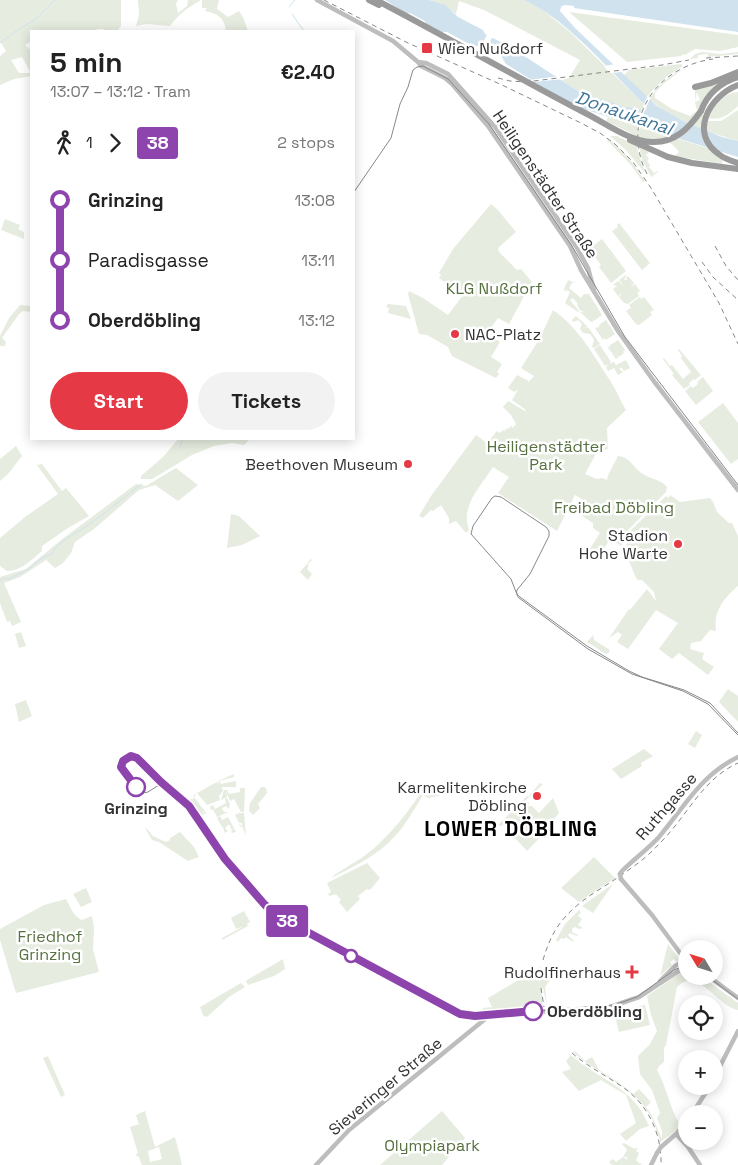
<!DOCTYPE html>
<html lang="en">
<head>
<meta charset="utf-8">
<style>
  :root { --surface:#fff; --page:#f2f2f2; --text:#222; --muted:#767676; --accent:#e63946 }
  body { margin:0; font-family:"Space Grotesk",sans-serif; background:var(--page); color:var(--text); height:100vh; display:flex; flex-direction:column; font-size:19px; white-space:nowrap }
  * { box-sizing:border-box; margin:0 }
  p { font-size:16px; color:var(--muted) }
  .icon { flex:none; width:28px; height:28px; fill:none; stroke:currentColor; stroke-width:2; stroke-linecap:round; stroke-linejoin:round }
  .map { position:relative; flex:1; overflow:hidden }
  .details { position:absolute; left:30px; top:30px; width:325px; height:410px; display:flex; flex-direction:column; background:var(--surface); border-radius:0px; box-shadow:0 2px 12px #0003 }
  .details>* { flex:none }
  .badge { padding:0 10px; border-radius:4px; font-size:18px; line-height:32px }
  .needle { width:32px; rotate:308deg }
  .fabs { position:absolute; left:678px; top:940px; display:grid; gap:10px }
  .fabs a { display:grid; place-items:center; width:45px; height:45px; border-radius:50%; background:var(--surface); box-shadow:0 2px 12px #0003; font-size:25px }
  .map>.badge { position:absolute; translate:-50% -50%; box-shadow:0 0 0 2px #fff }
  .legs { display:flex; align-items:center; gap:8px; height:55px; padding:0 20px; font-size:16px }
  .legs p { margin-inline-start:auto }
  .overview { display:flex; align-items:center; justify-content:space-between; height:85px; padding:0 20px }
  h1 { font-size:28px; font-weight:600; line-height:38px }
  .cta { display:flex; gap:10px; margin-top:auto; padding:10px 20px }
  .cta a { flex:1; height:58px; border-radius:30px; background:var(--accent); color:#fff; font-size:20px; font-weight:600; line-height:58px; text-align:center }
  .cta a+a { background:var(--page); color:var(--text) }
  ul { padding:0 20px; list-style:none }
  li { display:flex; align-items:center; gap:18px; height:60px; font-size:19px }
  li i { display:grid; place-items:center; width:8px; height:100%; margin:0 6px; background:currentColor }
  li i::after { content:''; width:12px; height:12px; margin:-6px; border:4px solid; border-radius:50%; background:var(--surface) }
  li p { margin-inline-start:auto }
  li:first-child i { background:linear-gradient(#0000 50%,currentColor 0) }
  li:last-child i { background:linear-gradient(currentColor 50%,#0000 0) }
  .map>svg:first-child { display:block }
</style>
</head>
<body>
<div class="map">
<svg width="738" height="1165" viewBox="0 0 738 1165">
  <rect width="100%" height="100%" fill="#fff"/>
  <!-- green -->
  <path fill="#e6ecdf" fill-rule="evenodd" d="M 0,0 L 121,0 L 121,26 L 117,31 L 104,31 L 104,29 L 97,29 L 96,31 L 31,31 L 31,41 L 25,45 L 29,49 L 31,48 L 31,76 L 14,79 L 0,85 L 0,56 L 6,51 L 0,41 ZM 22,57 L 31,73 L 19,73 L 11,60 Z
    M 138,0 L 178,0 L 176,4 L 178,13 L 187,6 L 188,0 L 201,0 C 187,8 179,14 170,26 L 146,24 L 136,26 L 139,15 Z
    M 202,0 L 219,0 L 217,9 L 228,17 L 239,11 L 243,17 L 248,31 L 226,31 C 225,18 217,13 205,11 L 207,8 L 202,8 Z
    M 429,0 L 523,0 L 539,7 L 570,32 L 646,106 L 647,110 L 644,111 L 629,107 L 624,108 L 620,105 C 598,99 580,95 562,80 L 569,78 L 580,60 L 484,10 L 459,1 L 456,14 L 441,4 Z
    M 569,12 L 738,35 L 738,47 L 720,51 L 695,49 L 685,55 L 683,54 L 681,56 L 627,62 Z
    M 702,52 L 721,54 L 738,52 L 738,54 L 708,57 L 708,54 L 698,55 L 698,58 L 690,59 L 695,54 Z
    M 681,64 L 683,66 L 666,77 L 649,94 L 652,96 C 659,83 672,75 684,68 L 662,85 L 655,93 L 655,98 L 672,109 L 690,116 L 697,111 L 695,102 L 700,100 L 697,92 L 695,101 L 695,89 L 738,74 L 705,99 L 697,111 L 704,116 C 713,105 724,93 738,92 L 738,106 C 728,115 721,121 707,118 L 706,121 L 721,121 L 738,110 L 738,141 C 709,132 677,122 653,102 C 642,94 633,84 624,75 L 629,70 Z
    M 608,117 L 710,149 L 723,160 L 722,164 L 675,156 L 679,152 C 665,133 657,143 639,137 C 628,132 617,126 606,121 Z
    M 610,136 L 617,136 L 637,146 L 639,155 L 645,173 L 626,150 Z
    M 605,138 C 622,146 635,166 645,181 L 643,182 L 631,165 Z
    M 639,147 L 649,152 L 646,155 L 649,159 L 647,161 L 650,165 L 649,167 L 654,173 L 658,171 L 658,172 L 651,177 L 642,159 Z
    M 491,204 L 498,210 L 516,232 L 498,248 L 499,252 L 517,270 L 521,269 L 532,282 L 509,324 L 498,318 L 487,333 L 500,342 L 491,357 L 502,364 L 497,372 L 499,374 L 496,378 L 452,356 L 448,347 L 427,335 L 419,334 L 408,294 L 409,291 L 423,298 L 448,315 L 463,295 L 439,278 L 441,275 L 439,273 L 453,249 Z
    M 5,219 L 20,225 L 18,229 L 24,232 L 24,239 L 1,230 Z
    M 619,223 L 650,263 L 642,270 L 612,231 L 618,227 L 617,225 Z
    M 602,239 L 626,271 L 611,283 L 599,267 L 601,265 L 589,249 Z
    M 627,274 L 624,280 L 627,280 L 626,278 L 628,276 L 634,283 L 630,288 L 635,284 L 640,291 L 637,293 L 639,296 L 628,304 L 624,303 L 619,297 L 622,293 L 618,296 L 613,289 L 617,286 L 613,285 L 618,281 L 624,286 L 619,280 Z
    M 568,280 L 575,283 L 572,283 L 569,288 L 581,298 L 584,294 L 589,294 L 602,315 L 594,321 L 593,319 L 593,322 L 591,322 L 580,312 L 584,312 L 580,310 L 577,305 L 578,304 L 573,298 L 570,300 L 579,311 L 578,312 L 565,303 L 570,292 L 567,290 L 565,292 L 565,289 L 563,291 Z
    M 640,297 L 641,299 L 644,297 L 654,310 L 650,312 L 652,315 L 639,325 L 636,324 L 626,311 L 631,308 L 629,305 Z
    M 31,304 L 31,312 L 23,311 L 19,314 L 2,338 L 6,342 L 5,346 L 0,346 L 0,336 L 9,318 L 20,305 L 30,306 Z
    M 388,304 L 406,306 L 411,319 L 388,313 L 389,308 L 386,307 Z
    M 553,310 C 579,328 594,356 611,382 L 610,386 L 611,382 C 617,391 620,401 626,410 L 607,428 L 608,449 L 597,452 L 585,474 L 597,479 L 602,478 L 607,480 L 608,475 L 618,456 C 632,458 632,467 643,474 C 651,479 662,480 667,487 L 666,492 L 628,530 L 621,546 L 610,539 L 599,556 L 589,550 L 600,533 L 593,528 L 593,523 L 582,516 L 587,506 L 587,502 L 575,495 L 557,531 L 498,493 L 509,477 L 493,467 C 481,486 460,506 469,530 L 466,533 L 456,521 L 449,524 L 449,518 L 441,505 L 433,511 L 431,510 L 423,518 L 419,516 L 431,496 L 476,435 L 487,443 L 497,431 L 500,433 L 503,430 L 504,431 L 507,428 L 508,429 L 511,426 L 513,428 L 516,424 L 511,415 L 503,407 L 508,401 L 525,411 L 526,410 L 512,400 L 518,390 L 514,392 L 508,388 L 517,375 L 529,381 L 527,384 L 534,376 L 521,368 L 540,338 Z
    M 576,316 L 587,326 L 585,328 L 588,327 L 600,344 L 594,348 L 592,347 L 594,340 L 590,334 L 583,333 L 580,329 L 582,324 L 578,320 L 573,322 L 572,320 Z
    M 606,320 L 615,334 L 606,340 L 605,338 L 603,340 L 595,328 L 599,327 L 599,325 Z
    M 618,340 L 625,350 L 623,352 L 624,353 L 619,357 L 617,355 L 618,358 L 616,359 L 607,346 L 610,347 L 610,345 Z
    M 600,345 L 611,362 L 609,364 L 614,362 L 616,365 L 626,360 L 630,368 L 624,371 L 621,367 L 619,369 L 623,372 L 618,375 L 614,368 L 608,371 L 606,367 L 609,364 L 605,366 L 594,349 Z
    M 679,349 L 701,375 L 695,380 L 694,379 L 689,383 L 690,385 L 684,389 L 672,375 L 674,374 L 663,359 L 664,358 L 670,366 L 672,365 L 683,379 L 691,372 L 681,358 L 682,356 L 678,350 Z
    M 703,377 L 713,391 L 696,405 L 685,391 L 691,386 L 693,388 L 698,384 L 697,382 Z
    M 723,403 L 738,423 L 738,459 L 731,464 L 698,422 Z
    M 178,439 L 250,439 L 244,445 L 232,443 L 214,446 L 192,455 L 152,479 L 141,479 L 141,476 L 164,456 Z
    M 16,446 L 22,456 L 8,474 L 0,481 L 0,459 Z
    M 42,464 L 62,491 L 66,488 L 89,516 L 68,528 L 42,546 L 42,551 C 31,560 21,571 7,571 L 0,566 L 0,538 L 25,517 L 58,494 L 37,465 Z
    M 176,468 L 198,485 L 178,501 L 155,485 L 139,490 L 94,529 L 75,542 L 71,553 L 63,563 L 55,568 L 46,560 L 20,577 L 4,583 L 21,622 L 12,626 L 10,621 L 7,622 L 0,603 L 0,577 L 26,569 L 61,540 L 136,484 L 146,486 Z
    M 670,495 L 680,502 L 710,498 L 713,502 L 717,512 L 729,523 L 732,523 L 738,536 L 738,586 C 724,598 713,611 716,631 L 710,630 L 701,641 L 691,643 L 690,649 L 704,653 L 702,659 L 714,667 L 708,675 L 679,653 L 672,659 L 659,649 L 678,623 L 656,610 L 628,649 L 617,642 L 622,635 L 618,632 L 609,638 L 629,609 L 630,610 L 647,589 L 656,601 L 654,592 L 642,580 L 638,580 L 636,578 L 625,551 L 630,531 L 666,496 L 668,498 Z
    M 231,514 L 239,516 L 260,536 L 242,545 L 227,548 Z
    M 311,559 L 312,560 L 307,565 L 309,566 L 307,569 L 312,574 L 308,580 L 300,572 Z
    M 21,632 L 26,646 L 19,648 L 15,634 Z
    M 593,635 L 594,640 L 610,650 L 608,654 L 607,653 L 606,654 L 587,642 Z
    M 728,689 L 738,696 L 738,722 L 719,702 Z
    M 26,700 L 32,716 L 19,722 L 15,704 Z
    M 696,731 L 702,735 L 695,748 L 688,744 Z
    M 644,749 L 653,756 L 641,763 L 642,766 L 621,779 L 612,769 Z
    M 234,774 L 234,777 L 219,781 L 221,784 L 236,781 L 236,787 L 222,787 L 223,791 L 219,796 L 220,800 L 207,805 L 197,793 L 217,782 L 219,785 L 218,781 Z
    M 427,783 L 441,795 L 429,798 L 423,795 C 414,809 407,823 396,835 C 380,854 354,867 331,878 C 340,870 353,864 363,857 C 389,838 411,809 427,783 Z
    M 540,783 L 543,784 L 526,800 L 529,803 L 528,806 L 532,806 L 539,813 L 553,798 L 559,813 L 550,824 L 551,826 L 527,851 L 503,825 L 500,826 L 498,825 L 527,796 L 528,797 Z
    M 261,787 L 264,787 L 266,788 L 267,793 L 258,804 L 260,808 L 253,815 L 249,811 L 250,803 Z
    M 240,788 L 245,788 L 244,812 L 241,812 L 234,799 L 230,801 L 226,791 L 227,797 L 221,800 L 224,790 L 227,790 L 229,794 L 240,792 Z
    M 197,793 L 194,797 L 207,814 L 205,814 L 202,810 L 204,815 L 203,816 L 190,799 L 194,799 L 193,796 Z
    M 227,798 L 230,804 L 229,809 L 226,806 L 222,808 L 224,812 L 228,812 L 217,817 L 213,809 L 211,810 L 210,807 L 213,805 L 215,809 L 226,803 L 225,799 Z
    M 239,813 L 244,813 L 246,836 L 242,826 L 240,827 L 239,824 L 242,826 L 242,823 L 239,823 L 235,815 Z
    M 220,816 L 222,820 L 228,817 L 236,832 L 232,833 L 231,831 L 233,829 L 231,829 L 230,825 L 228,825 L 225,828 L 228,831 L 225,833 L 223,828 L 224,827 L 222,827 L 217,818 Z
    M 145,828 L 146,828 L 153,836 L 166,842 L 170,840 L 170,838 L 180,832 L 194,847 L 199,857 L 188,861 L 159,842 L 152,840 Z
    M 594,857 L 615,878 L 579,902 L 561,888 Z
    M 367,863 L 380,878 L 370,890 L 367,889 L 358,896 L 360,899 L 347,912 L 339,902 L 341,900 L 336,894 L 329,896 L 328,894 L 331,892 L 327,883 Z
    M 613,884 L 593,913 L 582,906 Z
    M 86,888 L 92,902 L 81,907 L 73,894 Z
    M 66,899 C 71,908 73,916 82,920 L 92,916 L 94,928 L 93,949 L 99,972 L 16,993 L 0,940 L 0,929 L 44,905 Z
    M 579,910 L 581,912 L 578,916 L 582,919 L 578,925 L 583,928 L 579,929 L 575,927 L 572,929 L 572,932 L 578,935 L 577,936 L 570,933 L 568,935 L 574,941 L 573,942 L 566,937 L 564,939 L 561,938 L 558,942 L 556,940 L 565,924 Z
    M 244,911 L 250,922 L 247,924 L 248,926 L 222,940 L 222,938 L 244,926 L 236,929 L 231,918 Z
    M 668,944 L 680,960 L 677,962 L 674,959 L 670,962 L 672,965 L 660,976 Z
    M 283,959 L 285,969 L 274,976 L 248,985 L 246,981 L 247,980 Z
    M 539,966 L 550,977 L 550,980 L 545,987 L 547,1006 L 543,988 L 541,988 L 543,1007 L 539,1006 L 483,1010 L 483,1008 L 492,1007 L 488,998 L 522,978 L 528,980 L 538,974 Z
    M 686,971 L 686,976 L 701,976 L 738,1003 L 738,1010 C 718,1007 697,965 677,987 L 666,1045 L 664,1048 L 664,1062 L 659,1066 L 657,1070 C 667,1088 669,1106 680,1125 L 673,1133 L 660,1142 C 648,1088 609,1084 573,1052 L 575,1051 L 585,1061 L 592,1057 L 599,1070 L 619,1083 L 635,1095 L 634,1093 L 639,1089 L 651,1102 L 646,1107 L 651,1114 L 662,1139 L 662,1131 L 657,1118 L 660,1113 L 652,1090 L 640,1074 L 638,1056 L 650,1044 L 657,1031 L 651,1015 L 647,996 L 680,973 Z
    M 241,983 L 245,987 L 229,997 L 208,1016 L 206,1017 L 203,1015 L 200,1007 Z
    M 645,1005 L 650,1025 L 619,1032 L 614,1012 Z
    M 571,1055 C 600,1081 633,1086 649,1126 L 640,1129 L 626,1141 L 620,1134 L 636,1123 L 626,1095 L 601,1080 L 579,1091 L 562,1072 L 571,1069 L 566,1061 Z
    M 48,1056 L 65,1095 L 61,1097 L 43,1058 Z
    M 145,1111 L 155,1147 L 175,1137 L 182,1165 L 142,1165 L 139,1157 L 135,1155 L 138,1153 L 130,1127 L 139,1124 L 136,1115 ZM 159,1147 L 162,1159 L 150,1162 L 148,1151 Z
    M 442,1111 L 465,1138 L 442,1165 L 380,1165 Z
    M 624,1143 L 635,1149 L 636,1148 L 638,1148 L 636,1151 L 639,1153 L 636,1160 L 639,1163 L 642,1163 L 640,1165 L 612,1165 L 609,1162 L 613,1159 L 616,1162 L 623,1157 L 627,1160 L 627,1157 L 623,1157 L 627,1150 L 622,1144 Z"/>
  <!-- water -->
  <path fill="#cfe2ee" d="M 385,0 L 429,0 L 445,5 L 458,17 L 483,30 L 485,34 L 510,47 L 513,51 L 515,50 L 581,93 L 620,105 L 624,108 L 629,107 L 645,111 L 647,109 L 646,106 C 612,73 563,15 523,0 L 738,0 L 738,32 L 574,8 L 574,6 L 564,5 L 561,7 L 560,11 L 575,28 L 657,106 L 683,121 L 722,137 L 738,141 L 738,157 L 583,109 L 529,80 L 530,79 L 506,64 L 501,56 L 481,46 L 473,46 L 447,32 L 441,32 L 433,27 L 426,24 L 425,21 L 410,13 L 407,14 Z"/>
  <!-- pier -->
  <path fill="#fff" d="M 488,33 L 493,36 L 485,51 L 480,48 Z
    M 616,64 L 622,72 L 611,73 L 607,70 L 604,66 Z
    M 561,76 L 564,79 L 533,82 L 528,80 Z
    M 648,95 L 651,97 L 644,112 L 640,129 L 637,128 L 638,120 L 642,108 L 645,109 L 643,106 Z"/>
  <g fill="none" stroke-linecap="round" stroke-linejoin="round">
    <!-- stream -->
    <path stroke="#cfe2ee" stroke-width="1" d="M 289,7 L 295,0
      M 292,14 L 304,31
      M 0,43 L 16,31 L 36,19 L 55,0
      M 180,446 L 183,439
      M 0,581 L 3,578 L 9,579 C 15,575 21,574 28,569 C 36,564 42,556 52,554 C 58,541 74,535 85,527 C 105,514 122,498 142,484"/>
    <!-- secondary -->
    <path stroke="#bdbdbd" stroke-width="4.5" d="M 317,0 L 393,41 L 418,62 L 421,66 L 445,78 L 452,84 L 488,126 L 570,246 L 581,270 L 618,331 L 653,380 L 738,490
      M 418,62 L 426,63 L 448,74 L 495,127 L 576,246 L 588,268 L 594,290
      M 620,874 L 622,871 C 634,859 648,849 659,837 C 685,806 701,775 738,757
      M 621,879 L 652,915 L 686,961
      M 708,976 L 738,998
      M 660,981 L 675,966 L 686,960
      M 714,1078 L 738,1031
      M 692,1114 L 710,1086
      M 676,1134 L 688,1147 L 700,1165
      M 661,1147 L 676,1134 L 686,1121
      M 316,1165 L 349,1130 L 490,1015 L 610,1007 L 639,997 L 686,966
      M 651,1165 L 657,1153"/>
    <!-- highway -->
    <path stroke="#9a9a9a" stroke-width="6" d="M 738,85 C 709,96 688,134 720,155 C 725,159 732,161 738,163
      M 695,87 L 711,83 L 738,72
      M 701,111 C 707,94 721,82 738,77
      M 668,157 L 692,163 L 738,169"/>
    <!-- tram -->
    <path stroke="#888" stroke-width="1" d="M 354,192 L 391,138 L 400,104 L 408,87 L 413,70 L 417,67 L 423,66 L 448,79 L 489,124 L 572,246 L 625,337 L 738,485
      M 738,733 L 710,703 L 684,690 L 642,677 L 629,671 L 587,646 L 520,597 C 518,596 517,594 516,592 L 511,579 L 471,534 L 473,526 L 492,498 L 495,496 L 501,497 L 546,527 L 549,531 L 549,536 L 530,574 L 517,590 C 516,593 517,596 519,598 L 588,649 L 632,674 L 683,691 L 708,704 L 738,735
      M 122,770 C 119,761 127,755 135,757 L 189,806 L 225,859 L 264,904 L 275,913 L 460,1014 L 472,1016 L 614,1005 L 637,997 L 674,970 L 686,965
      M 124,773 L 143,793 L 148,792 L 159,785 L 167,789
      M 707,976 L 738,999"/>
    <!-- rail -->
    <path stroke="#888" stroke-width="1" stroke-dasharray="5 4" stroke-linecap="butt" d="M 324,0 L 408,43 L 502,85 L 581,123 L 600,133 L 615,144 L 633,162 L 651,188 L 719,303 L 738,344
      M 706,58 L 738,56
      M 498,78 L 510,81 L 526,82 L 662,65 L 689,60
      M 647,174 C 620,120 655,67 713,59
      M 715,246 L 726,266 L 738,280
      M 702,262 L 713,277 L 738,300
      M 543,960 C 548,943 554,929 566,916 C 583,897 607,886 627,871 C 639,863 650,854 659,844 C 687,817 701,780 738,763
      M 541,988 L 544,1007
      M 572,1053 C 588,1067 607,1076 624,1088 C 649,1106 662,1135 661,1165"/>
    <!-- secondary-bridge -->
    <path stroke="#bdbdbd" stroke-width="4.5" d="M 620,874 L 621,879
      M 657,1153 L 661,1147"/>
    <!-- highway-bridge -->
    <path stroke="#9a9a9a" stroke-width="6" d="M 369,0 L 379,5
      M 376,0 C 447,37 516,77 587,114 C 607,124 629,141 652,142 C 675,143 689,128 701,111
      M 630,140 L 668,157"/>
  </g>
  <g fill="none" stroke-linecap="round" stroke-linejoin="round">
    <defs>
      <path id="line-1" d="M 136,787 L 121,767 L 123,761 L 131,756 L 137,758 L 161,782 L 189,806 L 225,859 L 265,905 L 283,919 L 460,1014 L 475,1016 L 533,1011"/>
    </defs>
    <!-- line-1 casing -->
    <use href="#line-1" stroke="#fff" stroke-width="11"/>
    <!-- line-1 -->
    <use href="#line-1" stroke="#8e44ad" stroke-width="8"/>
  </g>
  <!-- markers -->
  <g fill="#e63946" stroke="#fff" stroke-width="2">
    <rect x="421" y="42" width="12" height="12" rx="2.5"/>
    <circle cx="455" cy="334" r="5"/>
    <circle cx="408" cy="464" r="5"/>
    <circle cx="678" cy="544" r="5"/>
    <circle cx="537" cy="796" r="5"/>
    <path d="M629.5 964.5h5v5h5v5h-5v5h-5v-5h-5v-5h5z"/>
  </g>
  <g fill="#fff" stroke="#8e44ad" stroke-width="2.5">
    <circle cx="136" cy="787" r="9"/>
    <circle cx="351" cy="956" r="6"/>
    <circle cx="533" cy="1011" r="9"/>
  </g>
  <g text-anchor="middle" stroke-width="5" stroke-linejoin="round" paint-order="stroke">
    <!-- poi labels -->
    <g font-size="16" fill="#333" stroke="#fff" text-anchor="end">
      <text x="438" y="54" text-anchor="start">Wien Nußdorf</text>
      <text x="465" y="340" text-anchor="start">NAC-Platz</text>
      <text x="398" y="470">Beethoven Museum</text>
      <text x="668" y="541">Stadion<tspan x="668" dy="18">Hohe Warte</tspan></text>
      <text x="527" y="793">Karmelitenkirche<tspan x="527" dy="18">Döbling</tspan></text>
      <text x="621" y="978">Rudolfinerhaus</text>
    </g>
    <!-- street labels -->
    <g font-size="16" fill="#333" stroke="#fff">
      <text transform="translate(546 184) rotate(56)" y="6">Heiligenstädter Straße</text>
      <text transform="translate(666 806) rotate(-49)" y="6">Ruthgasse</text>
      <text transform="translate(385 1086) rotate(-40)" y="6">Sieveringer Straße</text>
    </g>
    <!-- park labels -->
    <g font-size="16" fill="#56703f" stroke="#fff">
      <text x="494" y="294">KLG Nußdorf</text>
      <text x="546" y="452">Heiligenstädter<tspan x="546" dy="18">Park</tspan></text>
      <text x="614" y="513">Freibad Döbling</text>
      <text x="50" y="942">Friedhof<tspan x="50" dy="18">Grinzing</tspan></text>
      <text x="432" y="1151">Olympiapark</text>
    </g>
    <!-- stop labels -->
    <g font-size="16" font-weight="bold" fill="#333" stroke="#fff">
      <text x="136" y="814">Grinzing</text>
      <text x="547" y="1017" text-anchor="start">Oberdöbling</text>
    </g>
    <!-- water labels -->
    <g font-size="18" font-style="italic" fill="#3f7597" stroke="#fff">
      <text transform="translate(624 113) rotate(19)" y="6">Donaukanal</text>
    </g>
    <!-- district labels -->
    <g font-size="21" font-weight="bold" letter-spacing="1" fill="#000" stroke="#fff">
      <text x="511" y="836">LOWER DÖBLING</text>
    </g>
  </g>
</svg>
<div class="fabs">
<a><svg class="needle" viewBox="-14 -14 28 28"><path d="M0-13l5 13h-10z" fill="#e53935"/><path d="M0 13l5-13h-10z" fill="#767676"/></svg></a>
<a><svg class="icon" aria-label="locate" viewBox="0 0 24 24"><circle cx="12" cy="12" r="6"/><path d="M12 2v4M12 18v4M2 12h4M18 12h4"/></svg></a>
<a>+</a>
<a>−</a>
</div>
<b class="badge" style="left:287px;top:921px;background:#8e44ad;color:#fff">38</b>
<section class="details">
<div class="overview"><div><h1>5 min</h1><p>13:07 – 13:12 · Tram</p></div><b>€2.40</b></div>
<div class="legs"><svg class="icon" aria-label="walk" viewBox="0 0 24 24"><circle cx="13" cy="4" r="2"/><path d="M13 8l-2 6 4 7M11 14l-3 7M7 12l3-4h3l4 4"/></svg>1<svg class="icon" aria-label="forward" viewBox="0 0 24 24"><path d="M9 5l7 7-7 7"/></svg><b class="badge" style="background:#8e44ad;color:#fff">38</b><p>2 stops</p></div>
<ul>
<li><i style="color:#8e44ad"></i><b>Grinzing</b><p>13:08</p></li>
<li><i style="color:#8e44ad"></i><span>Paradisgasse</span><p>13:11</p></li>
<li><i style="color:#8e44ad"></i><b>Oberdöbling</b><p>13:12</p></li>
</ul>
<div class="cta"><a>Start</a><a>Tickets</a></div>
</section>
</div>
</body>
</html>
